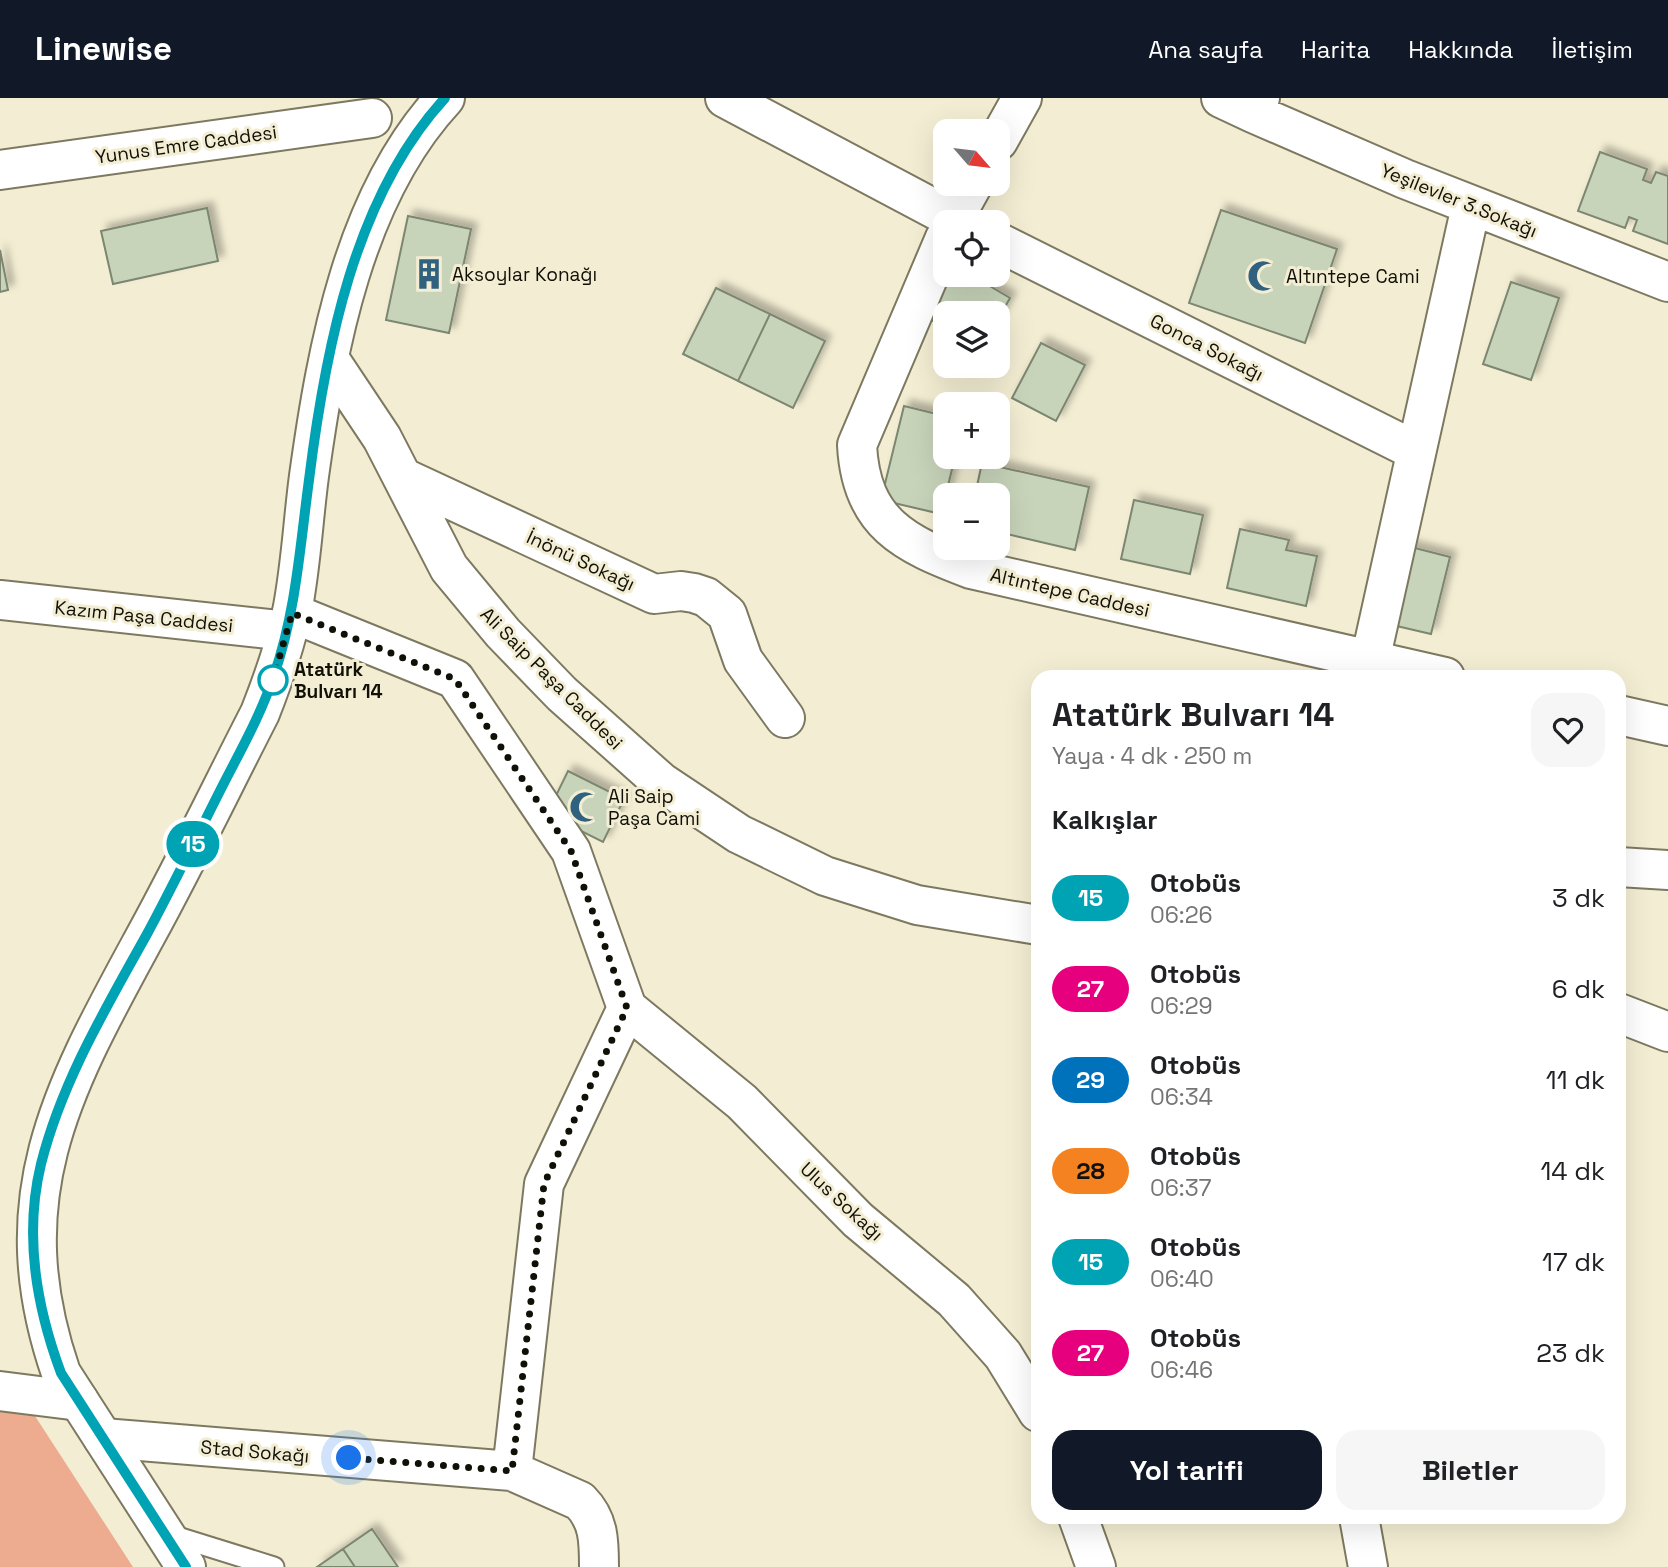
<!DOCTYPE html>
<html lang="tr">
<head>
<meta charset="utf-8">
<style>
  :root { --surface:#fff; --page:#f6f6f6; --text:#202124; --muted:#757577; --accent:#111827 }
  body { margin:0; font-family:"Space Grotesk",sans-serif; background:var(--page); color:var(--text); height:100vh; display:flex; flex-direction:column; font-size:26px; white-space:nowrap }
  * { box-sizing:border-box; margin:0 }
  p { font-size:23px; color:var(--muted) }
  .icon { flex:none; width:38px; height:38px; fill:none; stroke:currentColor; stroke-width:2; stroke-linecap:round; stroke-linejoin:round }
  .map { position:relative; flex:1; overflow:hidden }
  .sheet { position:absolute; left:1031px; top:572px; width:595px; height:854px; display:flex; flex-direction:column; background:var(--surface); border-radius:21px; box-shadow:0 7px 28px #0002 }
  .sheet>* { flex:none }
  .badge { padding:0 14px; border-radius:23px; font-size:24px; line-height:46px }
  .needle { width:46px; rotate:118deg }
  .tools { position:absolute; left:933px; top:21px; display:grid; gap:14px }
  .tools a { display:grid; place-items:center; width:77px; height:77px; border-radius:14px; background:var(--surface); box-shadow:0 7px 28px #0002; font-size:35px }
  .you { position:absolute; width:35px; height:35px; margin:-18px; border:5px solid #fff; border-radius:50%; background:#1a73e8; box-shadow:0 0 0 10px #1a73e833 }
  .map>.badge { position:absolute; translate:-50% -50%; box-shadow:0 0 0 4px #fff }
  h2 { padding:0 21px; font-size:26px; line-height:63px }
  .round { display:grid; place-items:center; flex:none; width:74px; height:74px; border-radius:21px; background:var(--page) }
  .overview { display:flex; align-items:center; justify-content:space-between; height:119px; padding:0 21px }
  h1 { font-size:33px; font-weight:600; line-height:52px }
  .cta { display:flex; gap:14px; margin-top:auto; padding:14px 21px }
  .cta a { flex:1; height:80px; border-radius:21px; background:var(--accent); color:#fff; font-size:28px; font-weight:600; line-height:80px; text-align:center }
  .cta a+a { background:var(--page); color:var(--text) }
  ul { padding:0; list-style:none }
  li { display:flex; align-items:center; gap:21px; height:91px; padding:0 21px }
  li div { flex:1 }
  li b { display:block; font-size:26px }
  li em { font-style:normal }
  li .badge { min-width:77px; font-weight:700; text-align:center }
  header { display:flex; align-items:center; gap:42px; box-sizing:border-box; height:98px; padding:0 35px; background:var(--accent); color:#fff }
  header strong { font-size:33px }
  nav { display:flex; gap:38px; margin-inline-start:auto; font-size:24px }
  .map>svg:first-child { display:block }
</style>
</head>
<body>
<header>
<strong>Linewise</strong>
<nav><a>Ana sayfa</a><a>Harita</a><a>Hakkında</a><a>İletişim</a></nav>
</header>
<div class="map">
<svg width="1668" height="1469" viewBox="0 0 1668 1469">
  <defs>
    <filter id="shadow"><feDropShadow dx="6" dy="-6" stdDeviation="3.5" flood-color="#0004"/></filter>
  </defs>
  <rect width="100%" height="100%" fill="#f3eed3"/>
  <!-- green -->
  <path fill="#edac8f" d="M 0,1313 L 35,1318 L 133,1469 L 0,1469 Z"/>
  <!-- building -->
  <path fill="#c8d4ba" stroke="#7c866f" stroke-width="2" filter="url(#shadow)" d="M 1600,54 L 1647,71 L 1643,82 L 1651,85 L 1656,74 L 1668,78 L 1668,146 L 1633,133 L 1637,122 L 1629,119 L 1625,130 L 1578,113 Z
    M 207,110 L 218,163 L 113,186 L 101,133 Z
    M 1221,112 L 1337,151 L 1305,245 L 1189,205 Z
    M 408,118 L 471,131 L 449,235 L 386,222 Z
    M 0,152 L 8,192 L 0,194 Z
    M 948,177 L 971,177 L 1010,200 L 998,221 L 998,215 L 945,215 L 945,230 L 924,218 Z
    M 1511,184 L 1559,200 L 1531,282 L 1483,266 Z
    M 716,190 L 770,216 L 738,283 L 683,256 Z
    M 770,216 L 825,243 L 793,310 L 738,283 Z
    M 1041,245 L 1085,267 L 1056,323 L 1012,300 Z
    M 904,308 L 945,318 L 945,359 L 955,359 L 941,416 L 881,402 Z
    M 982,365 L 1089,389 L 1075,452 L 998,434 L 998,397 L 975,397 Z
    M 1134,402 L 1203,417 L 1190,476 L 1121,461 Z
    M 1240,431 L 1289,442 L 1286,452 L 1317,458 L 1306,508 L 1227,490 Z
    M 1407,448 L 1450,459 L 1431,536 L 1388,526 Z
    M 568,673 L 624,701 L 603,744 L 547,716 Z
    M 372,1431 L 398,1469 L 355,1469 L 343,1451 Z
    M 343,1451 L 355,1469 L 317,1469 Z"/>
  <g fill="none" stroke-linecap="round" stroke-linejoin="round">
    <defs>
      <path id="lane" d="M 168,1436 L 274,1469"/>
      <path id="street" d="M 725,0 L 959,124
        M 1221,0 L 1253,15 L 1260,0
        M 1253,15 L 1405,81 L 1668,184
        M 998,43 L 1022,0
        M 0,72 L 372,20
        M 952,124 L 973,86
        M 945,140 L 857,347 C 861,426 905,446 971,471 L 1445,579
        M 998,144 L 1416,353
        M 330,262 L 382,340 L 449,470 L 503,535 L 562,596 L 661,684 L 739,736 L 825,778 L 917,807 L 1038,827
        M 402,379 L 654,496 L 681,493 L 694,495 L 706,499 L 727,516 L 743,562 L 785,620
        M 0,502 L 287,533
        M 292,515 L 455,581 L 571,753 L 627,910 L 544,1086 L 512,1373
        M 1370,563 L 1471,108
        M 1619,617 L 1668,628
        M 1619,769 L 1668,772
        M 627,910 L 742,1004 L 858,1122 L 954,1202 L 1003,1257 L 1038,1314
        M 1619,915 L 1668,934
        M 0,1293 L 79,1303
        M 103,1340 L 512,1373 L 580,1403 C 599,1422 599,1443 599,1469
        M 1078,1419 L 1096,1469
        M 1359,1419 L 1368,1469"/>
      <path id="secondary" d="M 186,1469 L 61,1275 C 0,1098 64,988 146,837 C 186,764 222,689 260,615 C 273,582 285,549 292,514 C 301,469 303,423 309,378 C 327,249 354,98 445,0"/>
    </defs>
    <!-- lane casing -->
    <use href="#lane" stroke="#7d7960" stroke-width="23"/>
    <!-- street casing -->
    <use href="#street" stroke="#7d7960" stroke-width="42"/>
    <!-- secondary casing -->
    <use href="#secondary" stroke="#7d7960" stroke-width="42"/>
    <!-- lane -->
    <use href="#lane" stroke="#fff" stroke-width="19"/>
    <!-- street -->
    <use href="#street" stroke="#fff" stroke-width="38"/>
    <!-- secondary -->
    <use href="#secondary" stroke="#fff" stroke-width="38"/>
  </g>
  <g fill="none" stroke-linecap="round" stroke-linejoin="round">
    <defs>
      <path id="line" d="M 186,1469 L 61,1275 C 36,1208 24,1136 41,1066 C 62,983 106,910 147,836 C 174,786 199,734 225,683 C 243,648 262,614 274,577 C 296,514 300,448 309,382 C 325,253 354,99 445,0"/>
    </defs>
    <!-- line casing -->
    <use href="#line" stroke="#fff" stroke-width="16"/>
    <!-- line -->
    <use href="#line" stroke="#00a3b4" stroke-width="10"/>
    <!-- walk -->
    <path stroke="#111007" stroke-width="7" stroke-dasharray="0 12.6" d="M 273,582 L 292,515 L 455,581 L 571,753 L 627,910 L 544,1086 L 512,1373 L 349,1360"/>
  </g>
  <!-- icons -->
  <defs>
    <symbol id="building-bare" viewBox="-9 -9 18 18"><path d="M-4-6H4V6H1V3H-1V6H-4ZM-2.5-4.3h1.7v1.8h-1.7ZM.8-4.3h1.7v1.8H.8ZM-2.5-1h1.7V.8h-1.7ZM.8-1h1.7V.8H.8Z" fill="#306280" stroke="#f3eed3" stroke-width="2.5" paint-order="stroke"/></symbol>
    <symbol id="mosque-bare" viewBox="-9 -9 18 18"><path d="M3.5-4.9A6 6 0 1 0 3.5 4.9A5 5 0 1 1 3.5-4.9Z" fill="#306280" stroke="#f3eed3" stroke-width="2.5" paint-order="stroke"/></symbol>
  </defs>
  <g fill-rule="evenodd">
    <use href="#building-bare" x="407" y="154" width="44" height="44"/>
    <use href="#mosque-bare" x="1241" y="156" width="44" height="44"/>
    <use href="#mosque-bare" x="563" y="687" width="44" height="44"/>
  </g>
  <!-- markers -->
  <circle fill="#fff" stroke="#00a3b4" stroke-width="3.5" cx="273" cy="582" r="14"/>
  <g text-anchor="middle" stroke-width="6" stroke-linejoin="round" paint-order="stroke">
    <!-- street labels -->
    <g font-size="19" fill="#111007" stroke="#f3eed3">
      <text transform="translate(186 46) rotate(-8)" y="7">Yunus Emre Caddesi</text>
      <text transform="translate(1459 102) rotate(22)" y="7">Yeşilevler 3.Sokağı</text>
      <text transform="translate(1207 249) rotate(27)" y="7">Gonca Sokağı</text>
      <text transform="translate(581 462) rotate(25)" y="7">İnönü Sokağı</text>
      <text transform="translate(1070 494) rotate(13)" y="7">Altıntepe Caddesi</text>
      <text transform="translate(144 518) rotate(6)" y="7">Kazım Paşa Caddesi</text>
      <text transform="translate(552 580) rotate(45)" y="7">Ali Saip Paşa Caddesi</text>
      <text transform="translate(842 1103) rotate(43)" y="7">Ulus Sokağı</text>
      <text transform="translate(255 1353) rotate(5)" y="7">Stad Sokağı</text>
    </g>
    <!-- poi labels -->
    <g font-size="19" fill="#111007" stroke="#f3eed3" text-anchor="start">
      <text x="452" y="183">Aksoylar Konağı</text>
      <text x="1286" y="185">Altıntepe Cami</text>
      <text x="608" y="705">Ali Saip<tspan x="608" dy="22">Paşa Cami</tspan></text>
    </g>
    <!-- stop labels -->
    <g font-size="19" font-weight="bold" fill="#111007" stroke="#f3eed3" text-anchor="start">
      <text x="294" y="578">Atatürk<tspan x="294" dy="22">Bulvarı 14</tspan></text>
    </g>
  </g>
</svg>
<div class="tools">
<a><svg class="needle" viewBox="-14 -14 28 28"><path d="M0-13l5 13h-10z" fill="#e53935"/><path d="M0 13l5-13h-10z" fill="#757577"/></svg></a>
<a><svg class="icon" aria-label="locate" viewBox="0 0 24 24"><circle cx="12" cy="12" r="6"/><path d="M12 2v4M12 18v4M2 12h4M18 12h4"/></svg></a>
<a><svg class="icon" aria-label="layers" viewBox="0 0 24 24"><path d="M12 4l9 5-9 5-9-5zM3 14l9 5 9-5"/></svg></a>
<a>+</a>
<a>−</a>
</div>
<div class="you" style="left:349px;top:1360px"></div>
<b class="badge" style="left:193px;top:746px;background:#00a3b4;color:#fff">15</b>
<section class="sheet">
<div class="overview"><div><h1>Atatürk Bulvarı 14</h1><p>Yaya · 4 dk · 250 m</p></div><a class="round"><svg class="icon" aria-label="heart" viewBox="0 0 24 24"><path d="M12 20l-8-8c-3-5 5-10 8-4 3-6 11-1 8 4z"/></svg></a></div>
<h2>Kalkışlar</h2>
<ul>
<li><span class="badge" style="background:#00a3b4;color:#fff">15</span><div><b>Otobüs</b><p>06:26</p></div><em>3 dk</em></li>
<li><span class="badge" style="background:#e6007e;color:#fff">27</span><div><b>Otobüs</b><p>06:29</p></div><em>6 dk</em></li>
<li><span class="badge" style="background:#0072bc;color:#fff">29</span><div><b>Otobüs</b><p>06:34</p></div><em>11 dk</em></li>
<li><span class="badge" style="background:#f58220;color:#111">28</span><div><b>Otobüs</b><p>06:37</p></div><em>14 dk</em></li>
<li><span class="badge" style="background:#00a3b4;color:#fff">15</span><div><b>Otobüs</b><p>06:40</p></div><em>17 dk</em></li>
<li><span class="badge" style="background:#e6007e;color:#fff">27</span><div><b>Otobüs</b><p>06:46</p></div><em>23 dk</em></li>
</ul>
<div class="cta"><a>Yol tarifi</a><a>Biletler</a></div>
</section>
</div>
</body>
</html>
